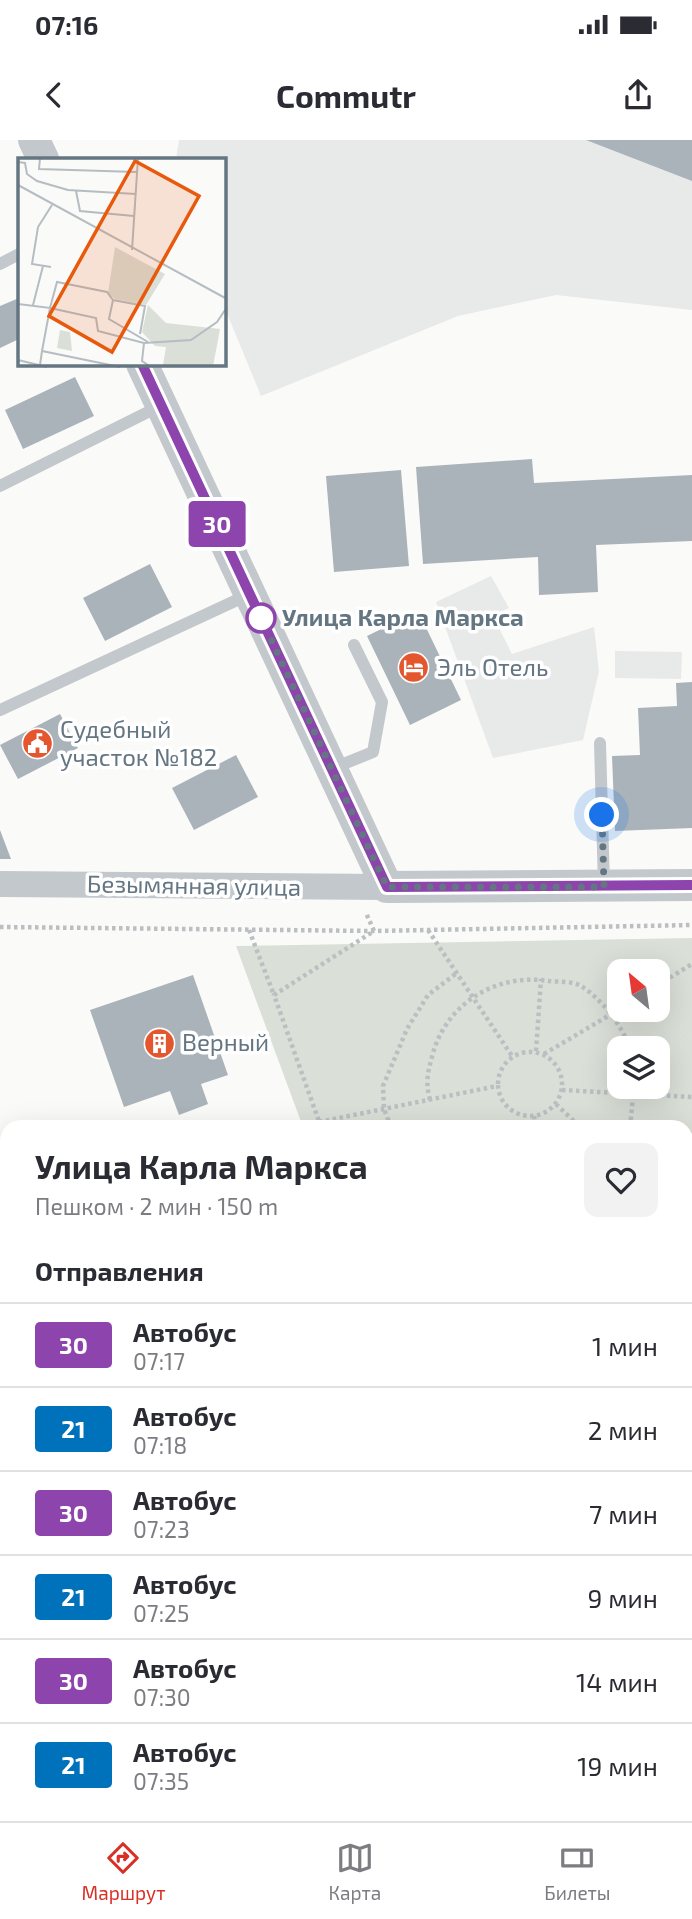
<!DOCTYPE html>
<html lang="ru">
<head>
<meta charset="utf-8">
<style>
  :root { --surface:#fff; --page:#f2f2f3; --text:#2b2b33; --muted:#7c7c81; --line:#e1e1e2; --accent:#d93025 }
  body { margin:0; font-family:"Exo 2",sans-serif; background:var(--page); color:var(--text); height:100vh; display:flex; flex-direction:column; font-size:26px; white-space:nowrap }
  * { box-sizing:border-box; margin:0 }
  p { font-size:23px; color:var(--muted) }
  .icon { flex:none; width:38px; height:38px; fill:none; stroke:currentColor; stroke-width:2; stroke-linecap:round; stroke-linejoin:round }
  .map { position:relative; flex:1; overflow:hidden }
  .sheet { position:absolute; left:0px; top:980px; width:693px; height:702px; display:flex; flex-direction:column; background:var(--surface); border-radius:21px 21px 0 0; box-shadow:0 7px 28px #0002 }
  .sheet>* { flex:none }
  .badge { padding:0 14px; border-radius:5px; font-size:24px; line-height:46px }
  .needle { width:46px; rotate:331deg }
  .buttons { position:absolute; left:607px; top:819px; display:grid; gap:14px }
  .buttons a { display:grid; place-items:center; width:63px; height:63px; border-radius:14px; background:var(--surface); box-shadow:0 7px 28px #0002; font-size:35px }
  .you { position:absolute; width:35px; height:35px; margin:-18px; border:5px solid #fff; border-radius:50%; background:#1a73e8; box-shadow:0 0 0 10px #1a73e833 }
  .map>.badge { position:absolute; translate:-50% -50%; box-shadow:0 0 0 4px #fff }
  h2 { padding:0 35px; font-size:26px; line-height:63px }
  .round { display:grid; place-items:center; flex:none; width:74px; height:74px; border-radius:14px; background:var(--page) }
  .summary { display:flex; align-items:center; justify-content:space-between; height:119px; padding:0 35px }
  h1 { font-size:33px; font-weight:700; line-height:52px }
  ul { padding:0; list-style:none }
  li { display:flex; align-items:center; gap:21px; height:84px; padding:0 35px; border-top:2px solid var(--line) }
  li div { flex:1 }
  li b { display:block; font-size:26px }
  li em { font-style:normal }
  li .badge { min-width:77px; font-weight:700; text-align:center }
  .status { display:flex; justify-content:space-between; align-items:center; height:49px; padding:0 35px; background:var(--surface); direction:ltr }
  .status svg { height:19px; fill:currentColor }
  header { display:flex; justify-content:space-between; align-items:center; height:91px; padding:0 35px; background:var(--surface); font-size:32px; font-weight:700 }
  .tab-bar { display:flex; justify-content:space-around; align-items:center; height:98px; border-top:2px solid var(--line); background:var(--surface); font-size:19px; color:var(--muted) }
  .tab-bar a { display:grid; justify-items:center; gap:4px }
  .tab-bar .active { color:var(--accent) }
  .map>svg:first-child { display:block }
</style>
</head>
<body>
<div class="status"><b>07:16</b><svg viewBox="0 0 49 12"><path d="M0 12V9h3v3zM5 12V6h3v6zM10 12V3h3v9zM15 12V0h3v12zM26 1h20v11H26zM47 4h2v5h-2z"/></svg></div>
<header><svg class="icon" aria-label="back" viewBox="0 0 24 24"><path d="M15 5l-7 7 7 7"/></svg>Commutr<svg class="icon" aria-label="share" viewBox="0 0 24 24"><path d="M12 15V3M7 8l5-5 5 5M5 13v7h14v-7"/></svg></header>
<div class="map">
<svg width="692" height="1681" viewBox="0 0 692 1681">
  <rect width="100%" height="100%" fill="#fafaf8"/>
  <!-- built -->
  <path fill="#e8e9e9" d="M 179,0 L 692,0 L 692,170 L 556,155 L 458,176 L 261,256 L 224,166 L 224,19 L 176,19 Z
    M 491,436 L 509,468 L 493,476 L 512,514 L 594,487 L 599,531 L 583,600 L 493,618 L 436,462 Z
    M 615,511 L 682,512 L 681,539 L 615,538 Z"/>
  <!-- green -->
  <path fill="#dadfd7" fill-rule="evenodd" d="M 692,798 L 692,1166 L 686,1168 L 686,987 L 303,987 L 236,806 ZM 620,831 L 658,831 L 658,870 L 620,870 ZM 620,908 L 658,908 L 658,947 L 620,947 Z"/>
  <!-- building -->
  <path fill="#aab3b9" d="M 586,0 L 692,0 L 692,41 Z
    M 19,158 L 19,199 L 0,208 L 0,166 Z
    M 75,237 L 94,276 L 23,309 L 5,270 Z
    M 532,319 L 534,343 L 692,335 L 692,401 L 596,405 L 598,452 L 539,455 L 538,417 L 423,424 L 416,327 Z
    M 401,330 L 409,426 L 334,432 L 326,336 Z
    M 150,424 L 172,467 L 105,501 L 83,458 Z
    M 418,471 L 461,560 L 410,585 L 367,496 Z
    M 692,542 L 692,688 L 615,691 L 612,616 L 640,615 L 638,568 L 677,566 L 676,543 Z
    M 60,574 L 78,608 L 18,639 L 0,605 Z
    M 236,615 L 258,657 L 194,690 L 172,648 Z
    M 0,690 L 11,719 L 0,719 Z
    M 193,835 L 228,935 L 201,944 L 208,964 L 179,975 L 170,951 L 124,967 L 90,870 Z
    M 687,1219 L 692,1249 L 686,1251 L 686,1220 Z
    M 7,1353 L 7,1448 L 0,1450 L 0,1355 Z
    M 692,1546 L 692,1605 L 686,1607 L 686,1548 Z
    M 70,1675 L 117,1675 L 100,1681 L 72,1681 Z"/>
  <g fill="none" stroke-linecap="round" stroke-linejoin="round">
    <!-- path -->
    <path stroke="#bbbfc2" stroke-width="4.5" stroke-dasharray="3.5 3.5" stroke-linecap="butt" d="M 0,787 L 374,791 L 692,785
      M 249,790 L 274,855
      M 428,790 L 512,916
      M 658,845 L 692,824
      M 536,911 L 541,839
      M498 944a32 32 0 1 1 64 0a32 32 0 1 1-64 0Z
      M 544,914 L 620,869
      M 562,950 L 692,957
      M 430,960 C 425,942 428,931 433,913 C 448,862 497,833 549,841 C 558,842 573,841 581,846 C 602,859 622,886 630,908
      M 556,964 L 580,987
      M 534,976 L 536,987
      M 319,982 L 497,946
      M 321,987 L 274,855 L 374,791 L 366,773
      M 391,987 L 384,969 L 383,946 L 407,889 L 428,855 L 458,832
      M 630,987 L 634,947
      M 686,1083 L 692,1089"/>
    <!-- service -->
    <path stroke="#c3c8cc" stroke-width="12" d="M 0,124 L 19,114
      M 0,346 L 162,265
      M 0,570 L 250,454
      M 600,603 L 604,746
      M 331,629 L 373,612 L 382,562 L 354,505
      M 686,1177 L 692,1175
      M 0,1329 L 7,1326
      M 686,1416 L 692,1416
      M 686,1510 L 692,1508
      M 0,1612 L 7,1612
      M 0,1677 L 2,1681"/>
    <!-- minor -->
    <path stroke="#c3c8cc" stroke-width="26" d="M 0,744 L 387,747"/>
    <!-- tertiary -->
    <path stroke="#c3c8cc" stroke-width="32" d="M 34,0 L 43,19
      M 142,224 L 387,747 L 692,745"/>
  </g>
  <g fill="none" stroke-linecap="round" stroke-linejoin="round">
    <defs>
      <path id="line" d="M 142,224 L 387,747 L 692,745"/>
    </defs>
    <!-- line casing -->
    <use href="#line" stroke="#fff" stroke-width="16"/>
    <!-- line -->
    <use href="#line" stroke="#8e44ad" stroke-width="10"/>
    <!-- walk -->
    <path stroke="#657683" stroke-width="7" stroke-dasharray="0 12.6" d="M 261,478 L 387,747 L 604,747 L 602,675"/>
  </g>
  <!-- icons -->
  <defs>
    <symbol id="hotel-disc" viewBox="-11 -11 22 22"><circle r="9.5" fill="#e4572e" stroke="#fff"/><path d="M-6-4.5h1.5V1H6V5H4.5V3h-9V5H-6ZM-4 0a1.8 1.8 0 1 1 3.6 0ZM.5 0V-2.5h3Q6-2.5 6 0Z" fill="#fff"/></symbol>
    <symbol id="civic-disc" viewBox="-11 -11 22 22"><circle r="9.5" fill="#e4572e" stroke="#fff"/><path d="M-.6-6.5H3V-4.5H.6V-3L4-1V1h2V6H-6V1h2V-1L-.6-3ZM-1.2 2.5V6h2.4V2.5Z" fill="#fff"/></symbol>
    <symbol id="building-disc" viewBox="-11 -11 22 22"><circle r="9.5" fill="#e4572e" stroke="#fff"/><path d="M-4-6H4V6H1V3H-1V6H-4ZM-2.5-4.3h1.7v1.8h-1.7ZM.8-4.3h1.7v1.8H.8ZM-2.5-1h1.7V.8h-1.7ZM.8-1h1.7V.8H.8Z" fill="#fff"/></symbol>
  </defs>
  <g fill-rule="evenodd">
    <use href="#hotel-disc" x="396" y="510" width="35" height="35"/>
    <use href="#civic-disc" x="20" y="586" width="35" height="35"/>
    <use href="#building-disc" x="142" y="886" width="35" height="35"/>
  </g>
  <!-- markers -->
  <circle fill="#fff" stroke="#8e44ad" stroke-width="3.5" cx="261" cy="478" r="14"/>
  <g text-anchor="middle" stroke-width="7" stroke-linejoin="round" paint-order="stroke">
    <!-- stop labels -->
    <g font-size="24" font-weight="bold" fill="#657683" stroke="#fff" text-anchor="start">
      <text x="282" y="486">Улица Карла Маркса</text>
    </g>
    <!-- poi labels -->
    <g font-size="24" fill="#657683" stroke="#fff" text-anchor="start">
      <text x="437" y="536">Эль Отель</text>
      <text x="60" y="598">Судебный<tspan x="60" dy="28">участок №182</tspan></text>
      <text x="182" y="911">Верный</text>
    </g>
    <!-- street labels -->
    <g font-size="24" fill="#657683" stroke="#fff">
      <text transform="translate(194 746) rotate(1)" y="8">Безымянная улица</text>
    </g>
  </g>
  <!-- overview -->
  <g transform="translate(18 18)">
    <rect width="208" height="208" fill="#fafaf8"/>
    <path d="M 97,89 L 147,116 L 128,147 L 97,141 L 90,135 ZM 130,147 L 148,165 L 202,171 L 195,208 L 145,207 L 148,189 L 137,188 L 124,174 ZM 42,172 L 52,174 L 54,193 L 39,190 Z" fill="#dadfd7"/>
    <path fill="none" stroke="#b5bdc2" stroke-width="2" d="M 22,0 L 21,11 L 119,14M 0,4 L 7,5 L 9,16 L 19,23 L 50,32 L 118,36M 0,27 L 209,141M 58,33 L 62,53 L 116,58M 114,92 L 120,0M 33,109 L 14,106 L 20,69 L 34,47M 95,142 L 91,161 L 130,184M 0,146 L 32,150 L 39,124 L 89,134 L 95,142 L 127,148 L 122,176M 15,147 L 25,108M 126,185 L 173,182 L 199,164 L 209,149M 24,193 L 32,150 L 78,160 L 80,173 L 126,185 L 124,203 L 133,209M 0,202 L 29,209M 22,207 L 24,193 L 102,209"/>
    <path fill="#e8590c" fill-opacity="0.15" stroke="#e8590c" stroke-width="3.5" d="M 117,3 L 181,38 L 94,194 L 31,158 Z"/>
    <rect width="208" height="208" fill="none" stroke="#657683" stroke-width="3.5"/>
  </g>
</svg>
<div class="buttons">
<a><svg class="needle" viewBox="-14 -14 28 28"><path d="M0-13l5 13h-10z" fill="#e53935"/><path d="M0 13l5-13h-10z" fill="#7c7c81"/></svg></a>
<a><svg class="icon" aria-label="layers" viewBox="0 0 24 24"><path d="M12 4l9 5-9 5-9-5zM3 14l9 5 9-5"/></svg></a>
</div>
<div class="you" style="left:602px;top:675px"></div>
<b class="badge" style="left:217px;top:384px;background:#8e44ad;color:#fff">30</b>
<section class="sheet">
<div class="summary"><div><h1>Улица Карла Маркса</h1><p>Пешком · 2 мин · 150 m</p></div><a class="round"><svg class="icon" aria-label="heart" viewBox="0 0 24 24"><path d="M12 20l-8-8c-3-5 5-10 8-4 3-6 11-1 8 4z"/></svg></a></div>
<h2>Отправления</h2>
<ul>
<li><span class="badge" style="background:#8e44ad;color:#fff">30</span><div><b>Автобус</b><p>07:17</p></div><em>1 мин</em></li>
<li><span class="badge" style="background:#0072bc;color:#fff">21</span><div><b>Автобус</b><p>07:18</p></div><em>2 мин</em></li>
<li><span class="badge" style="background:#8e44ad;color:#fff">30</span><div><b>Автобус</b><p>07:23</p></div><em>7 мин</em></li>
<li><span class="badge" style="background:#0072bc;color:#fff">21</span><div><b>Автобус</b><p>07:25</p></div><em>9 мин</em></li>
<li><span class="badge" style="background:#8e44ad;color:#fff">30</span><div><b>Автобус</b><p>07:30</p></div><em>14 мин</em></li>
<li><span class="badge" style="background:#0072bc;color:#fff">21</span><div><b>Автобус</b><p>07:35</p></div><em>19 мин</em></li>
</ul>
</section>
</div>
<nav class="tab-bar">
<a class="active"><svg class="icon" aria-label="directions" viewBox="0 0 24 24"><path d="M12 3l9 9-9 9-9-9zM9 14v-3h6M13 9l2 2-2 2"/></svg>Маршрут</a>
<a><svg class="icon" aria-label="map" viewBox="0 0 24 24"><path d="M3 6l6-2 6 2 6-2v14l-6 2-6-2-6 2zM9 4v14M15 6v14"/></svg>Карта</a>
<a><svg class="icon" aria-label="tickets" viewBox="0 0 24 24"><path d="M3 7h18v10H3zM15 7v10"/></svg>Билеты</a>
</nav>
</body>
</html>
